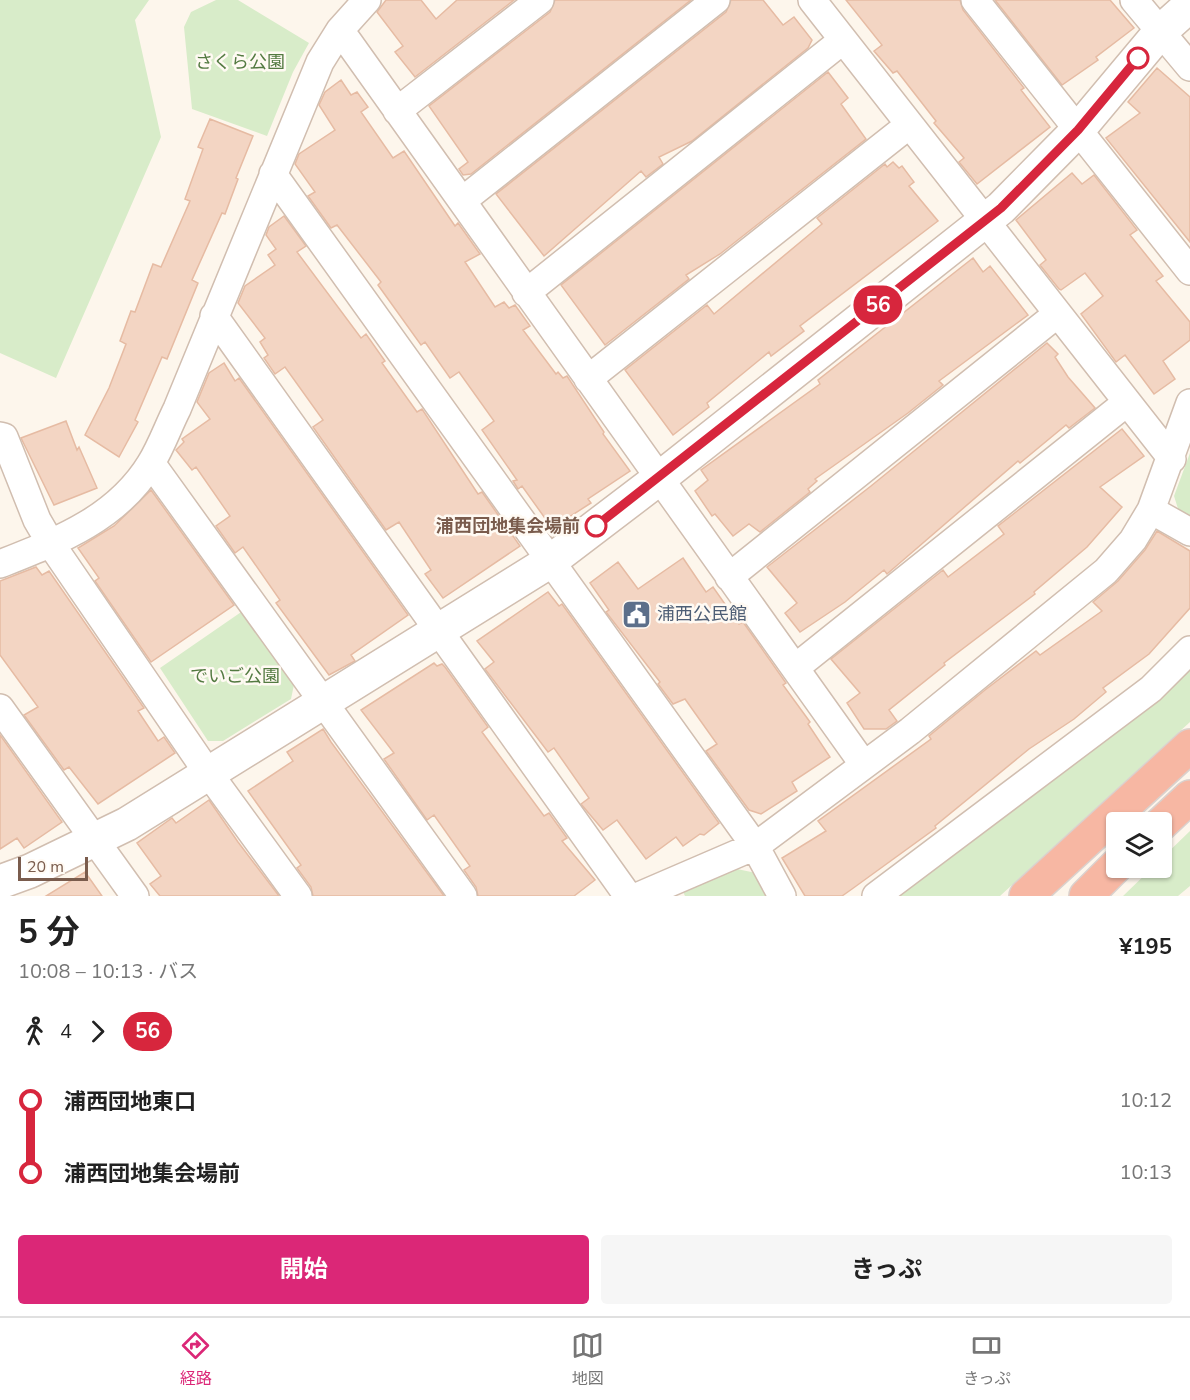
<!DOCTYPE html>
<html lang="ja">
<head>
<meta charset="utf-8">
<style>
  :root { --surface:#fff; --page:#f6f6f6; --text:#222; --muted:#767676; --line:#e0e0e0; --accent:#db2777 }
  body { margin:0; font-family:"Nunito Sans","Noto Sans JP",sans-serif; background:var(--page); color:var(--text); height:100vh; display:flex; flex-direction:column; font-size:22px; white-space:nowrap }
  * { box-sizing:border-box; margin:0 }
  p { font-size:20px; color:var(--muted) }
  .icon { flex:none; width:33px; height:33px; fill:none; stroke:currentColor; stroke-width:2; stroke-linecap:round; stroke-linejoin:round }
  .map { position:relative; height:896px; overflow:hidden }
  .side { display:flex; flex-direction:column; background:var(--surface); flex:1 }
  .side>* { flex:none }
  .badge { padding:0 12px; border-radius:20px; font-size:21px; line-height:39px }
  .tools { position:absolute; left:1106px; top:812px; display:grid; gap:12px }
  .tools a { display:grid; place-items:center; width:66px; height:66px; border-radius:6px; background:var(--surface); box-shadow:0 2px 4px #0004; font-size:30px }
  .scale { position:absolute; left:18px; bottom:15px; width:70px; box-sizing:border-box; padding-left:6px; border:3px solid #7a5c4d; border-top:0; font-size:16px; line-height:21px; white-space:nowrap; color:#7a5c4d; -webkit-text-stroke:4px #fffaf3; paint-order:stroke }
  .map>.badge { position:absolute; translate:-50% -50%; box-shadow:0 0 0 3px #fff }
  .legs { display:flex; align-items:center; gap:9px; height:66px; padding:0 18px; font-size:20px }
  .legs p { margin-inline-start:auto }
  .head { display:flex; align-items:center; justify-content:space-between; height:102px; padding:0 18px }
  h1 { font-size:33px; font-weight:700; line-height:45px }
  .cta { display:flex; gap:12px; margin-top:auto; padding:12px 18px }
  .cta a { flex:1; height:69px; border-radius:6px; background:var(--accent); color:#fff; font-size:24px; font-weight:700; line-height:69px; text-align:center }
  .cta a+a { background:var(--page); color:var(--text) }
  ul { padding:0 18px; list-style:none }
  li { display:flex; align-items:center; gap:21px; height:72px; font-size:22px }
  li i { display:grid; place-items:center; width:9px; height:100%; margin:0 8px; background:currentColor }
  li i::after { content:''; width:15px; height:15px; margin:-8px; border:4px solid; border-radius:50%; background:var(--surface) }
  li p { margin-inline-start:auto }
  li:first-child i { background:linear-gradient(#0000 50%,currentColor 0) }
  li:last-child i { background:linear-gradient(currentColor 50%,#0000 0) }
  .dock { display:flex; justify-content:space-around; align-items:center; height:84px; border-top:2px solid var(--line); background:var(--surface); font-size:16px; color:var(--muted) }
  .dock a { display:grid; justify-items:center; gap:3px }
  .dock .selected { color:var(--accent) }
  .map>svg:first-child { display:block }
</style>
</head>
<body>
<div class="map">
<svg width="1190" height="896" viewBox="0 0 1190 896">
  <rect width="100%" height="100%" fill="#fdf6ec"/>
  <!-- green -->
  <path fill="#d8ecc9" d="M 0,0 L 149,0 L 135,20 L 161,137 L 56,378 L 0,353 Z
    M 216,0 L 238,0 L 309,43 L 293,72 L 267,136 L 192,109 L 184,27 L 191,12 Z
    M 1190,453 L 1190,521 L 1180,515 L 1174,496 Z
    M 247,608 L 296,675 L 291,699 L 223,741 L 208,741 L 160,668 Z
    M 1190,666 L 1190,722 L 1000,896 L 896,896 Z
    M 1190,831 L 1190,886 L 1178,896 L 1123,896 L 1153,867 L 1161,867 L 1161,859 Z
    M 737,869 L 756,873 L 769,896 L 685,896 L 683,892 Z"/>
  <!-- building -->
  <path fill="#f3d5c3" stroke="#e6bba3" stroke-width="1.5" d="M 386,0 L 421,0 L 436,19 L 457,0 L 514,0 L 415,77 L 395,52 L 403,46 L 377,12 Z
    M 555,0 L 691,0 L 471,174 L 463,175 L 459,169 L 468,162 L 429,106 L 550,12 Z
    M 731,0 L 763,0 L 783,25 L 794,17 L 812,40 L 808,48 L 692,141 L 659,157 L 663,164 L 646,177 L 641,171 L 544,256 L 496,194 L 726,12 Z
    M 846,0 L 960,0 L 963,10 L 1024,88 L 1021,90 L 1050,127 L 977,184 L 959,162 L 964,158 L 934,123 L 936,121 L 897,71 L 893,73 L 874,51 L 882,45 Z
    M 995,0 L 1110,0 L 1134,28 L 1096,57 L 1098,60 L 1062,85 Z
    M 1157,68 L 1190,97 L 1190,242 L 1106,138 L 1140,113 L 1128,102 Z
    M 828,72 L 848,98 L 841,104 L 866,139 L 720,254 L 686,275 L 689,279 L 605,345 L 561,285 Z
    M 341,80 L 351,95 L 357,92 L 368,107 L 361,112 L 393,158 L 404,151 L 455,226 L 458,223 L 480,254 L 465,262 L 495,307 L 504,302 L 509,308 L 515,305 L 530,326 L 523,330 L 556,374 L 558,372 L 563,378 L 567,376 L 604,432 L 603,434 L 630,471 L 588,499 L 591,503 L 552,528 L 522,486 L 518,489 L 513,481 L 517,480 L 482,430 L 494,421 L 459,372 L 450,378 L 425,342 L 421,345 L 378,285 L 381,282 L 337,225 L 331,228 L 308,196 L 315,192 L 295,164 L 299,154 L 335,130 L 319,105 L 325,92 Z
    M 210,119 L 253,136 L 236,178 L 238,179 L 225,214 L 222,213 L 192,280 L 198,283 L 167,359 L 162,357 L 135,420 L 138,422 L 119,457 L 85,435 L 109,388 L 126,344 L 120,341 L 131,311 L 135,312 L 153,264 L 161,267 L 190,201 L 185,199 L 203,149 L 198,147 Z
    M 893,162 L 899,168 L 902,166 L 914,182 L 909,186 L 938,221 L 800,326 L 804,331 L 771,356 L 769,352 L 707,403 L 709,407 L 673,435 L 625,370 L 707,305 L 714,314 L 822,224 L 817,218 L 885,164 L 887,167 Z
    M 1072,173 L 1082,184 L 1094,175 L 1137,230 L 1130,235 L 1163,276 L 1156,281 L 1190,322 L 1190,340 L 1163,361 L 1175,379 L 1154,394 L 1125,355 L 1116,362 L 1081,314 L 1103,296 L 1085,273 L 1061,290 L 1059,289 L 1040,265 L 1046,260 L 1016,220 Z
    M 284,216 L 306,246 L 297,252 L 361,338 L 366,334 L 385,361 L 382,363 L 417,412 L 422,409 L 478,494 L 482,492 L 520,546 L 443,598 L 425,574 L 431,570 L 399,522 L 386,530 L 313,427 L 323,420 L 285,367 L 275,374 L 264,358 L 268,355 L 260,342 L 265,338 L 238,303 L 245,286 L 275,265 L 268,255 L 276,249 L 266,235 L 269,227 Z
    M 973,258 L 983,272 L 990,266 L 1028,315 L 939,381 L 943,385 L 908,413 L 815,479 L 817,481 L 808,489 L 810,492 L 760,532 L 749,524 L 733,536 L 715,514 L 712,516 L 695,491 L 708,480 L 701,470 L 820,384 L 818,380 Z
    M 1047,343 L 1058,354 L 1055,357 L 1068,377 L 1095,408 L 1069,428 L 1066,425 L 1020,463 L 1018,461 L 887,574 L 884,570 L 845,602 L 800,632 L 785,613 L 797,603 L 767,567 L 871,486 Z
    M 224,363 L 235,381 L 239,378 L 408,615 L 351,655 L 355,661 L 329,675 L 276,603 L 280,600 L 243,547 L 235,553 L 216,526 L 230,516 L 196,467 L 192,470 L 176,450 L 184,442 L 182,439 L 210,419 L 197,402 L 209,373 Z
    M 66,421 L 77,450 L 79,447 L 97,488 L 54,505 L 21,438 Z
    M 1122,429 L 1144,456 L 1100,487 L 1122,507 L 1087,547 L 1034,592 L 1035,594 L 944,663 L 945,665 L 889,710 L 897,721 L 886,729 L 864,729 L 847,703 L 860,693 L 831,659 L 943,570 L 948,577 L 1004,534 L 998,526 Z
    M 151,490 L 234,605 L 151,662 L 95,581 L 99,578 L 78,548 L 114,526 Z
    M 1157,531 L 1190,551 L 1190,608 L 1149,654 L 1103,688 L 1106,692 L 1074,719 L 1029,749 L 935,826 L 936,828 L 852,889 L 842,896 L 805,896 L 782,858 L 826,831 L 818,821 L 931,739 L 929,736 L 985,690 L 1036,651 L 1040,655 L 1102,611 L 1093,602 L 1118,581 L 1145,550 Z
    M 683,558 L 706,592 L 713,587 L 739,624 L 743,622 L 786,683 L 783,685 L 810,722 L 808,724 L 830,757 L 792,782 L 797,791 L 761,814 L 749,810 L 706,751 L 717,744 L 685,699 L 673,704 L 658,684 L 660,682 L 606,612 L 609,610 L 590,583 L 618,562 L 638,589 Z
    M 36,567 L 42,575 L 49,571 L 144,708 L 138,711 L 158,741 L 164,737 L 175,753 L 98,804 L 69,767 L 64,770 L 24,715 L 38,707 L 0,655 L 0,581 Z
    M 548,592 L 559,606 L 562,604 L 719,823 L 704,835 L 700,834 L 683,846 L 676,837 L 646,859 L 617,820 L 603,830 L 581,804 L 589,798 L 554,748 L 548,752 L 485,669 L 494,662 L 477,641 Z
    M 434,663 L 437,666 L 442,664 L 445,667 L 488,727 L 482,732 L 544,816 L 549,813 L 567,838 L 562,841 L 595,880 L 574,896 L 478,896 L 476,887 L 464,870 L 470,866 L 434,815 L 427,820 L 384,759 L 394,753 L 361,710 Z
    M 323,729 L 331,742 L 444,896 L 313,896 L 311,887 L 297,868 L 301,865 L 248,791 L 293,761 L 287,752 Z
    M 0,735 L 62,822 L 24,848 L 17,838 L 0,849 Z
    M 209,800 L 238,842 L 279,896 L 160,896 L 150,884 L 161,876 L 137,843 L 172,818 L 176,823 Z
    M 85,872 L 102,896 L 46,896 Z"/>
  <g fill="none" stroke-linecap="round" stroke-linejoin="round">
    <defs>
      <path id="minor" d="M 812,0 L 1172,459
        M 975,0 L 1190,271
        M 1134,0 L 1190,67
        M 340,30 L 864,765
        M 397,111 L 540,0
        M 273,174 L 755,846 L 782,896
        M 462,201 L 716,0
        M 526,293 L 843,40
        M 214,316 L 628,896
        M 588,379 L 909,125
        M 0,436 L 4,437 L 37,520 L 51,544 L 199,760 L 298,896
        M 151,463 L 463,896
        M 1151,510 L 1190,532
        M 0,564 C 58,541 117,519 151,463 C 161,447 168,427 177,409 L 320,62 L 340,30 L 367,0
        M 729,577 L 1056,315
        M 795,668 L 1126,403
        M 0,708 L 135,896
        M 639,896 L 755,846 L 765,839 L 910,731 L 1106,571 L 1133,540 L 1151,510 L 1190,403
        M 876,896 L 1151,689 L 1190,650"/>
      <path id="tertiary" d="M 0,882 L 30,871 L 127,824 L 552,560 L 670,470 L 1001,208 L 1078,130 L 1160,32 L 1190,5"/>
      <path id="motorway" d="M 1161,824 L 1190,797
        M 1026,896 L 1190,746
        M 1086,896 L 1116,866"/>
    </defs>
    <!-- minor casing -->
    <use href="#minor" stroke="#d1beb0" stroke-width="30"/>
    <!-- tertiary casing -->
    <use href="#tertiary" stroke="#d1beb0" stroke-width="36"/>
    <!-- motorway casing -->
    <use href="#motorway" stroke="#dad1cd" stroke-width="36"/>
    <!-- minor -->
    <use href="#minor" stroke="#fff" stroke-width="27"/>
    <!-- tertiary -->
    <use href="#tertiary" stroke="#fff" stroke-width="33"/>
    <!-- motorway -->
    <use href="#motorway" stroke="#f7b7a3" stroke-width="33"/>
  </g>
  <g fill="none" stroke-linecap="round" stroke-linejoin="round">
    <defs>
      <path id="line-1" d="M 596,526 L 1001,208 L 1078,130 L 1138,58"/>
    </defs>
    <!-- line-1 casing -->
    <use href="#line-1" stroke="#fff" stroke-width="14"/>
    <!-- line-1 -->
    <use href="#line-1" stroke="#d7263d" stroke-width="9"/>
  </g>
  <!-- icons -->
  <defs>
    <symbol id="civic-square" viewBox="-11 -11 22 22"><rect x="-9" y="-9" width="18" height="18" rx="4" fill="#5c6f8a" stroke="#fffaf3"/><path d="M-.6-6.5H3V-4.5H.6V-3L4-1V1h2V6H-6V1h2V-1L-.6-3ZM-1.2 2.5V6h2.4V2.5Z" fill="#fff"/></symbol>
  </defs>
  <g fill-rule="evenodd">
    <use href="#civic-square" x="620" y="598" width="33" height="33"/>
  </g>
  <!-- markers -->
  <g fill="#fff" stroke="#d7263d" stroke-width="3">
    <circle cx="1138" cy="58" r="10"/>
    <circle cx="596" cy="526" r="10"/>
  </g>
  <g text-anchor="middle" stroke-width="5" stroke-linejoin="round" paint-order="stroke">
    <!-- park labels -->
    <g font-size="18" fill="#537a41" stroke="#fffaf3">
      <text x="240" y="68">さくら公園</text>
      <text x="235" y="682">でいご公園</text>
    </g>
    <!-- stop labels -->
    <g font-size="18" font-weight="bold" fill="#7a5c4d" stroke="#fffaf3" text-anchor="end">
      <text x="580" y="532">浦西団地集会場前</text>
    </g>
    <!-- service labels -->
    <g font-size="18" fill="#4e5e75" stroke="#fffaf3" text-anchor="start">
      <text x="657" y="620">浦西公民館</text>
    </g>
  </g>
</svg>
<div class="tools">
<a><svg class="icon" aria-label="layers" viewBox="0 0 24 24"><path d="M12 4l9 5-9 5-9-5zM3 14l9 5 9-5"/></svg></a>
</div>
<div class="scale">20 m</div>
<b class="badge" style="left:878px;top:305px;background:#d7263d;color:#fff">56</b>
</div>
<section class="side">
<div class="head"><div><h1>5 分</h1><p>10:08 – 10:13 · バス</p></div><b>¥195</b></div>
<div class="legs"><svg class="icon" aria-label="walk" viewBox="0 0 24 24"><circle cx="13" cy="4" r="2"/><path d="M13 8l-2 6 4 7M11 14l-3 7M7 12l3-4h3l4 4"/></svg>4<svg class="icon" aria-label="forward" viewBox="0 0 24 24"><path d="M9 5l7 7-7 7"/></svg><b class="badge" style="background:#d7263d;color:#fff">56</b></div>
<ul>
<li><i style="color:#d7263d"></i><b>浦西団地東口</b><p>10:12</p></li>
<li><i style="color:#d7263d"></i><b>浦西団地集会場前</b><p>10:13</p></li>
</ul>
<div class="cta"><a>開始</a><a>きっぷ</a></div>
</section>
<nav class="dock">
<a class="selected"><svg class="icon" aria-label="directions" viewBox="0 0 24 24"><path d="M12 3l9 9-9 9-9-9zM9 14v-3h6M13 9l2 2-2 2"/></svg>経路</a>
<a><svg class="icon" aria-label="map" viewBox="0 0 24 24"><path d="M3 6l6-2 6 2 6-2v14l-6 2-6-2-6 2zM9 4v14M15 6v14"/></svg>地図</a>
<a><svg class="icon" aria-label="tickets" viewBox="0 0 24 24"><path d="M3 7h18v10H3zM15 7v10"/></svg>きっぷ</a>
</nav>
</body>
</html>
